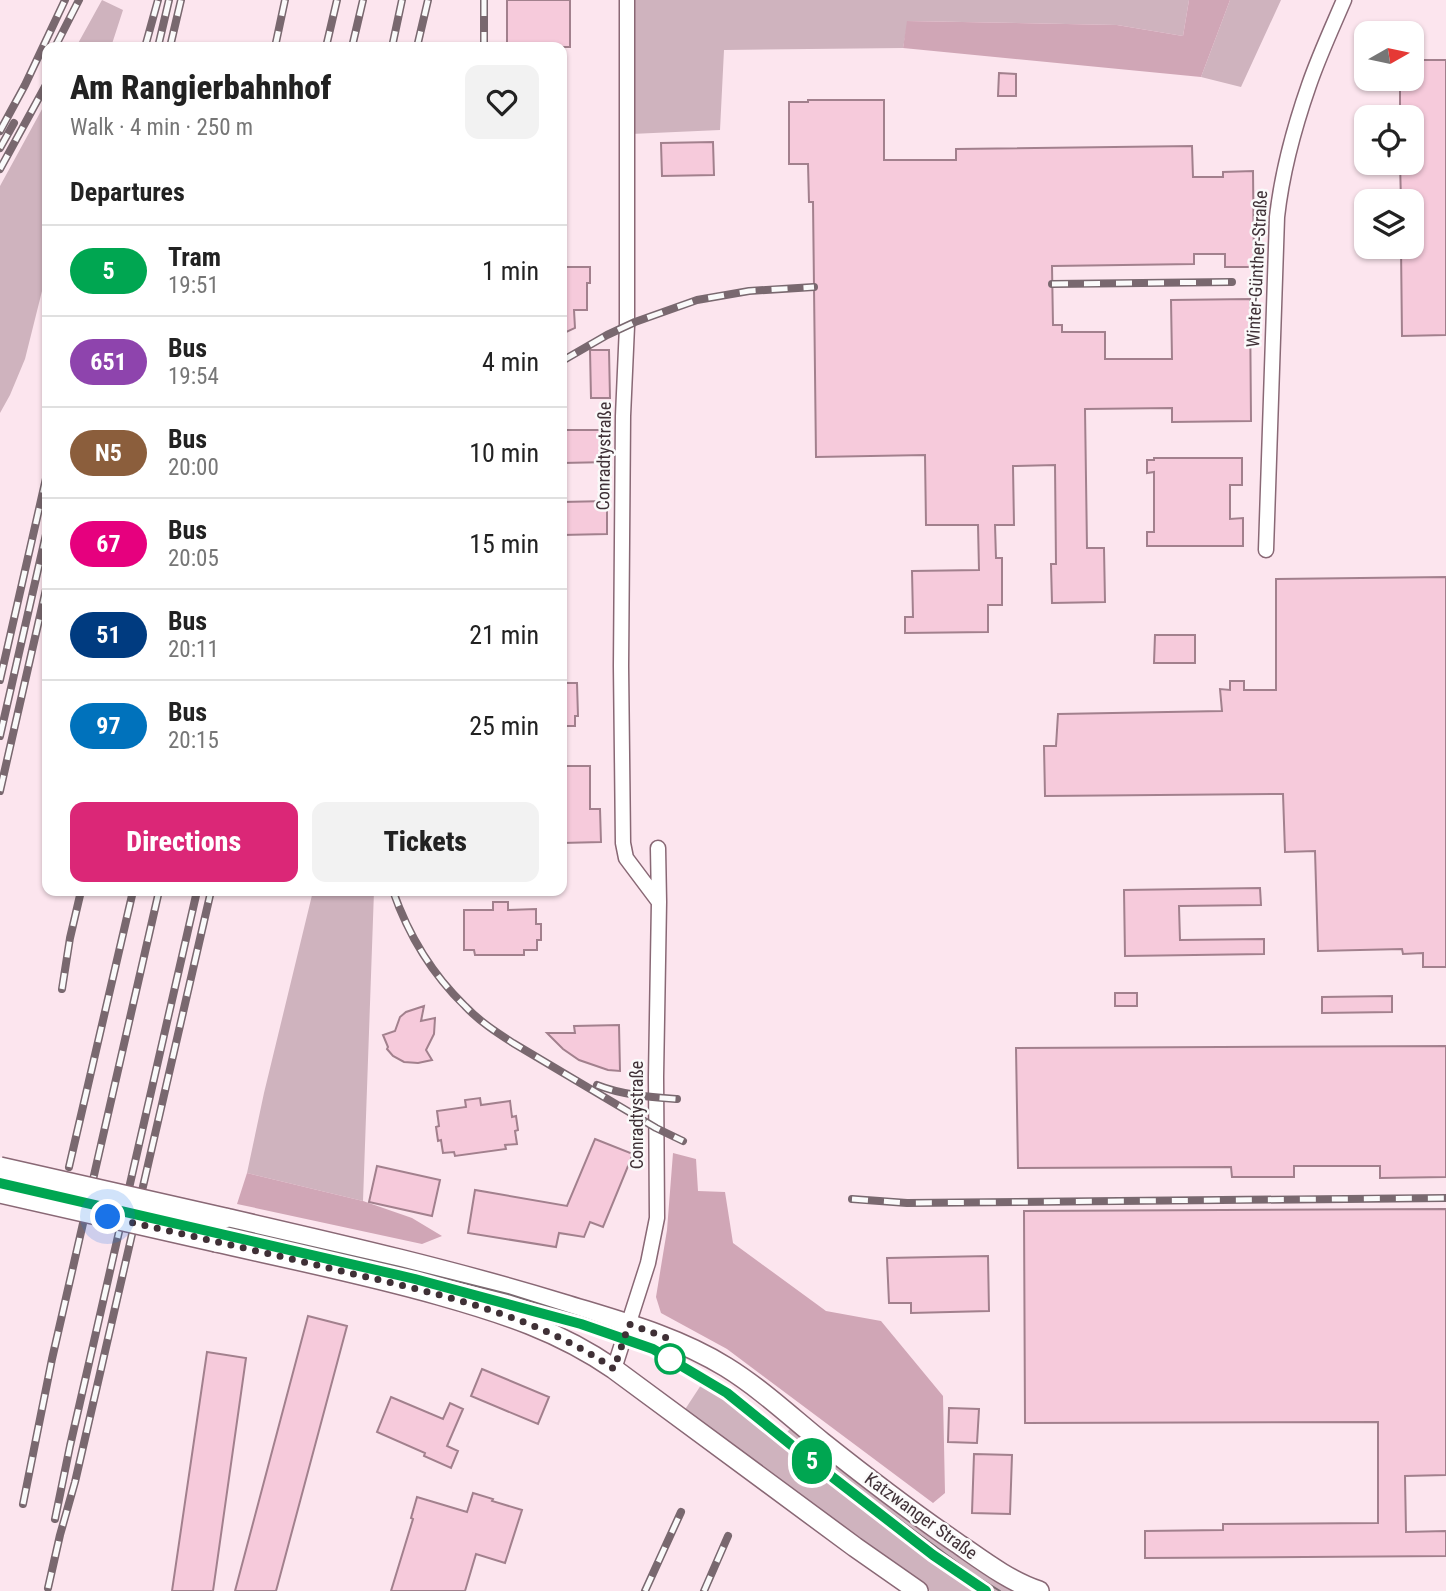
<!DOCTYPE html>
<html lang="en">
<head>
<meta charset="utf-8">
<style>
  :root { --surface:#fff; --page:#f2f2f2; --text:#222; --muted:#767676; --line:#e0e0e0; --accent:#db2777 }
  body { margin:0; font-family:"Roboto Condensed",sans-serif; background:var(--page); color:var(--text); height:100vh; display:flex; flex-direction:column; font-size:26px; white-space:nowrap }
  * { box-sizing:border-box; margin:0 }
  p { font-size:23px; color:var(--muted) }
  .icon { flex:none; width:38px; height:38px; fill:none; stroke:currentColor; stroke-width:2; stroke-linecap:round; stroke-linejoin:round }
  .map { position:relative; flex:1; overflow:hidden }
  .drawer { position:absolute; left:42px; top:42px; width:525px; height:854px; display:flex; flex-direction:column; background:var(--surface); border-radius:14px; box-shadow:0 2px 5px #0004 }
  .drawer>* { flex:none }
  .badge { padding:0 14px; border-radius:23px; font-size:24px; line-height:46px }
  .needle { width:46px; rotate:81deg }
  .tools { position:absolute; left:1354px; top:21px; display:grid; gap:14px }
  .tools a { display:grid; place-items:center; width:70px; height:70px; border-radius:14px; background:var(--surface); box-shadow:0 2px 5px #0004; font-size:35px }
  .you { position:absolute; width:35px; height:35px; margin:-18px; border:5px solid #fff; border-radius:50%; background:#1a73e8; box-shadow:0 0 0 10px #1a73e833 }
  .map>.badge { position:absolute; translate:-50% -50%; box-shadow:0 0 0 4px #fff }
  h2 { padding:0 28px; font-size:26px; line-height:63px }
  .round { display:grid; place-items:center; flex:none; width:74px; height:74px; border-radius:14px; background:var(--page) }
  .summary { display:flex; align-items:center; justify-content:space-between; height:119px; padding:0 28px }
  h1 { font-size:33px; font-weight:800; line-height:52px }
  .cta { display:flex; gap:14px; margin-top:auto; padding:14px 28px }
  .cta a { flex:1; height:80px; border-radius:14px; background:var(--accent); color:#fff; font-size:28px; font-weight:800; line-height:80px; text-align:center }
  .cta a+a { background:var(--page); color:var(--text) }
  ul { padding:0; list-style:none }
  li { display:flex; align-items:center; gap:21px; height:91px; padding:0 28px; border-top:2px solid var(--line) }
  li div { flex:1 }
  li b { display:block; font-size:26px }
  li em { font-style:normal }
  li .badge { min-width:77px; font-weight:700; text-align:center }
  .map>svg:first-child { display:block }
</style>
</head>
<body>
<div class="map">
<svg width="1446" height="1591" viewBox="0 0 1446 1591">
  <rect width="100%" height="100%" fill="#fce5ee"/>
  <!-- green -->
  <path fill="#cfb3be" d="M 102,0 L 123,10 L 111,47 L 76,47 Z
    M 632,0 L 1189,0 L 1183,36 L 1117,25 L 908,21 L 903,48 L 724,50 L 720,130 L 631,134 Z
    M 1230,0 L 1281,0 L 1241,87 L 1201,77 Z
    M 47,100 L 47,271 L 25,359 L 10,395 L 0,413 L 0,186 Z
    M 313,891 L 374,891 L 363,1201 L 247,1173 L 264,1093 Z
    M 703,1382 L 777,1443 L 790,1429 L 929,1534 L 1022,1591 L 930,1591 L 682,1414 Z"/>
  <!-- forest -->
  <path fill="#d0a6b6" d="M 1189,0 L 1230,0 L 1201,77 L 903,48 L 907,21 L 1117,25 L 1183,36 Z
    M 673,1153 L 696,1159 L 698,1191 L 725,1192 L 733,1243 L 826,1311 L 881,1321 L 943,1396 L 945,1493 L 933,1503 L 727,1349 L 661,1313 L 656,1297 L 667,1230 Z
    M 247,1173 L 363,1201 L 412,1218 L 442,1236 L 422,1244 L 237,1204 Z"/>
  <!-- building -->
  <path fill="#f6cadb" stroke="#a2808d" stroke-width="2" d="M 507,0 L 570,0 L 570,47 L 507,47 Z
    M 1412,60 L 1446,60 L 1446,335 L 1402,336 L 1401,247 L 1412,247 L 1412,201 L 1401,201 L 1400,163 L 1412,163 L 1412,117 L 1400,117 L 1400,79 L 1412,79 Z
    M 999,73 L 1016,74 L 1016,96 L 998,96 Z
    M 808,100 L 884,100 L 884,160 L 956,160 L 956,149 L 1192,146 L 1193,177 L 1223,177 L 1223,172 L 1253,171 L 1254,267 L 1225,267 L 1225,254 L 1194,254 L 1194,264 L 1052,266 L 1053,325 L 1062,325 L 1062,332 L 1105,332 L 1105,359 L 1172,359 L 1171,300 L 1250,299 L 1251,421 L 1172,422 L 1172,408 L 1085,409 L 1087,548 L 1104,548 L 1105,602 L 1052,603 L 1051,564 L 1056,564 L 1055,465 L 1013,466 L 1014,525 L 995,525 L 996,558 L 1002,558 L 1002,605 L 988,605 L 988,632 L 905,633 L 905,617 L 913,617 L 912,571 L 979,570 L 978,525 L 926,525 L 925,455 L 816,457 L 813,202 L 809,202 L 808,164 L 789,164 L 789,102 L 808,102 Z
    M 713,142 L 714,175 L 662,176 L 661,143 Z
    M 562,267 L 590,267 L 590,283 L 587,283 L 587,310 L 574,310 L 575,328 L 562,334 Z
    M 590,350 L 609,350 L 610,398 L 591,398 Z
    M 562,430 L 610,430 L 610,462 L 562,463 Z
    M 1154,458 L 1242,458 L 1242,485 L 1230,485 L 1230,519 L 1243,518 L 1243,546 L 1147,546 L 1147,532 L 1154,532 L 1154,472 L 1147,473 L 1147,460 L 1154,460 Z
    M 607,501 L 607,534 L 562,535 L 562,502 Z
    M 1446,577 L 1446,967 L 1423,967 L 1423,953 L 1403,954 L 1402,949 L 1318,951 L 1315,851 L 1285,852 L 1283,794 L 1045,796 L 1044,746 L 1056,746 L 1058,714 L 1222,711 L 1220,689 L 1230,690 L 1230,681 L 1244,681 L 1244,690 L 1276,690 L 1276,579 Z
    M 1155,635 L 1195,635 L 1195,663 L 1154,663 Z
    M 562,683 L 577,683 L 578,716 L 575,716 L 575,726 L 562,726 Z
    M 562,766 L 590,766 L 590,809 L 600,809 L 601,842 L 562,843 Z
    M 1260,888 L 1261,905 L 1179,906 L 1180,940 L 1264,939 L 1264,954 L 1125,956 L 1124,890 Z
    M 493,902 L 508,902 L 508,910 L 536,909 L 536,924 L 541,924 L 541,940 L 537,940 L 537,950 L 524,950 L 524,955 L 475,955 L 474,950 L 464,950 L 464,910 L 493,910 Z
    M 1115,993 L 1137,993 L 1137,1006 L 1115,1006 Z
    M 1392,996 L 1392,1012 L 1322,1013 L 1322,997 Z
    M 424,1006 L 421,1021 L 435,1018 L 434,1034 L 426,1050 L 432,1060 L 418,1063 L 404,1062 L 393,1056 L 387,1049 L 388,1047 L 383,1035 L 395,1031 L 400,1017 L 406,1012 Z
    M 619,1025 L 620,1071 L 608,1070 L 579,1060 L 563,1049 L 547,1033 L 575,1033 L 574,1026 Z
    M 1446,1046 L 1446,1177 L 1380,1178 L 1380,1166 L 1294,1166 L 1294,1177 L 1232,1177 L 1231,1167 L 1018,1168 L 1016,1048 Z
    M 480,1098 L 481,1105 L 510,1101 L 512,1117 L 516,1116 L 518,1130 L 515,1131 L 517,1144 L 505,1145 L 506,1149 L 455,1156 L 454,1152 L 443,1153 L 441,1140 L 438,1141 L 436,1127 L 439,1126 L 437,1111 L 466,1107 L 465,1100 Z
    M 595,1139 L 633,1154 L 603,1227 L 590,1222 L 584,1237 L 559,1233 L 556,1247 L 468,1233 L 475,1190 L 567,1206 Z
    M 377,1166 L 440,1180 L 432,1216 L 369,1202 Z
    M 1446,1209 L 1446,1475 L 1405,1476 L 1406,1532 L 1446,1531 L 1446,1556 L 1145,1558 L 1145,1531 L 1223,1530 L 1223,1524 L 1378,1523 L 1378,1422 L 1025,1423 L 1024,1211 Z
    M 988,1256 L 989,1311 L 911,1313 L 911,1303 L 889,1303 L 887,1258 Z
    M 308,1316 L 347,1326 L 276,1591 L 235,1591 Z
    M 207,1352 L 246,1358 L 213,1591 L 172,1591 Z
    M 482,1369 L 549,1397 L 538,1424 L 471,1396 Z
    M 391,1397 L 443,1419 L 450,1403 L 463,1409 L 447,1446 L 458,1451 L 451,1468 L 424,1456 L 425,1453 L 377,1432 Z
    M 949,1408 L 979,1409 L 977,1443 L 948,1442 Z
    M 974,1454 L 1012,1455 L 1010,1514 L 972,1513 Z
    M 473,1493 L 493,1499 L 492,1501 L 522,1510 L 505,1563 L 476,1554 L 465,1591 L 391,1591 L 413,1519 L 411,1518 L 417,1497 L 467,1512 Z"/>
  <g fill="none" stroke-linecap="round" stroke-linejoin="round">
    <defs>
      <path id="street" d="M 627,0 L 627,326 L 623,416 L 621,666 L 623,843 L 626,858 L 659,902
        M 1266,550 L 1277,217 C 1282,172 1294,128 1309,85 C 1319,56 1332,28 1344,0
        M 614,1369 L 648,1263 L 657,1218 L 656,1077 L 659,902 L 658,848"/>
      <path id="secondary" d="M 225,1218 C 338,1244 452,1270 563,1304 C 618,1321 676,1336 726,1367 C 760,1388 790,1416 822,1442 C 866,1477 910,1511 957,1543 C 983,1561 1009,1581 1039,1591
        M 216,1242 C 291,1259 365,1274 439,1295 C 503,1313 559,1331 614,1369 L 855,1547 L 918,1591"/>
    </defs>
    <!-- street casing -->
    <use href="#street" stroke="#896875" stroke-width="17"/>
    <!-- secondary casing -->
    <use href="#secondary" stroke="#896875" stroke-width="22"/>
    <!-- street -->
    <use href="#street" stroke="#fff" stroke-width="14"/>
    <!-- secondary -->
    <use href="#secondary" stroke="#fff" stroke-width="19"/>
    <!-- tram -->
    <path stroke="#79686f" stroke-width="2" d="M 0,1175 L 400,1267 L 508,1294 L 584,1318 L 659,1345 L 729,1388 L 804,1449 L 971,1573 L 1000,1591"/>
    <defs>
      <path id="rail" d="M 484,0 L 484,47
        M 55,47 L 79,0
        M 145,47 L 158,0
        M 158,47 L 169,0
        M 170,47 L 181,0
        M 275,47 L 285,0
        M 326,47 L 337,0
        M 352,47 L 363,0
        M 392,47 L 402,0
        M 417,47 L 428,0
        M 0,131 L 25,85 L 65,0
        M 0,148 L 14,123
        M 0,169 L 47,83
        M 1052,284 L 1232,282
        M 562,361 L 607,335 L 635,322 L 697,300 L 749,291 L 814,287
        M 0,680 L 47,474
        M 0,736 L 47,530
        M 0,791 L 47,585
        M 393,891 C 408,934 432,974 465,1006 C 479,1021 496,1032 513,1043 L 656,1128 L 683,1141
        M 62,989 L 70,938 L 81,891
        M 597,1085 C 622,1095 650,1097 677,1099
        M 69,1167 L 133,891
        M 852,1199 L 907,1203 L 1446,1198
        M 23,1504 L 52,1359 L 159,891
        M 55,1519 L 70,1446 L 197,891
        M 48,1588 L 60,1535 L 75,1482 L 211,891
        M 645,1591 L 681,1512
        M 704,1591 L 728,1536"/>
    </defs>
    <!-- rail casing -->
    <use href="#rail" stroke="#79686f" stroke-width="8"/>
    <!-- rail -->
    <use href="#rail" stroke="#fafafa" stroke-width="5" stroke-dasharray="16" stroke-linecap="butt"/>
    <defs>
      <path id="secondary-bridge" d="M 0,1167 L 225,1218
        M 0,1193 L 216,1242"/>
    </defs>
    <!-- secondary-bridge casing -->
    <use href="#secondary-bridge" stroke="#896875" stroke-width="22" stroke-linecap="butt"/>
    <!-- secondary-bridge -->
    <use href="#secondary-bridge" stroke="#fff" stroke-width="19"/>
  </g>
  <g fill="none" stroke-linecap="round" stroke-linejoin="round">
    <defs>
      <path id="line" d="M 0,1183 L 415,1279 L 581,1324 L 653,1349 L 727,1393 L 800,1452 L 933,1555 L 986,1591"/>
    </defs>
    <!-- line casing -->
    <use href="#line" stroke="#fff" stroke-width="16"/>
    <!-- line -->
    <use href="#line" stroke="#00a651" stroke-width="10"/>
    <!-- walk -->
    <path stroke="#3f3036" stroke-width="7" stroke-dasharray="0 12.6" d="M 108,1217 C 186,1235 264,1252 341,1271 C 435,1293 534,1314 614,1369 L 629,1324 L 670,1339 L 670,1359"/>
  </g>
  <!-- markers -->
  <circle fill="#fff" stroke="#00a651" stroke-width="3.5" cx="670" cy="1359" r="14"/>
  <g text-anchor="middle" stroke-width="5" stroke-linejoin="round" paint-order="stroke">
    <!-- street labels -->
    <g font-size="18" fill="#3f3036" stroke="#fafafa">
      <text transform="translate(1257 269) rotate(-87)" y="6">Winter-Günther-Straße</text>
      <text transform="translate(604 456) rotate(-89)" y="6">Conradtystraße</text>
      <text transform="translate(637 1115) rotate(-90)" y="6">Conradtystraße</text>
      <text transform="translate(921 1516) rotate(36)" y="6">Katzwanger Straße</text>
    </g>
  </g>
</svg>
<div class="tools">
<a><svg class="needle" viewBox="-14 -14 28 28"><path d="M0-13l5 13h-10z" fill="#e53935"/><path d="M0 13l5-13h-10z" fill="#767676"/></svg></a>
<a><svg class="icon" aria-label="locate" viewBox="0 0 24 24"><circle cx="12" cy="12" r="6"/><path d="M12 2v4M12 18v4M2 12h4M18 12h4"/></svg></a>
<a><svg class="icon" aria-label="layers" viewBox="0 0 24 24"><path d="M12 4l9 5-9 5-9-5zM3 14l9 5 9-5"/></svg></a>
</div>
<div class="you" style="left:108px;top:1217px"></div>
<b class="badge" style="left:812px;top:1461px;background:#00a651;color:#fff">5</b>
<section class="drawer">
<div class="summary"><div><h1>Am Rangierbahnhof</h1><p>Walk · 4 min · 250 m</p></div><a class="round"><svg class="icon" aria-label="heart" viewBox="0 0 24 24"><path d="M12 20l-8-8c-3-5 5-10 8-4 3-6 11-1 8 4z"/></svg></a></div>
<h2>Departures</h2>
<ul>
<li><span class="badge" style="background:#00a651;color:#fff">5</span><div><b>Tram</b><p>19:51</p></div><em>1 min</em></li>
<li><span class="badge" style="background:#8e44ad;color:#fff">651</span><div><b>Bus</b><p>19:54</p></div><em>4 min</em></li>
<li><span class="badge" style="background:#8b5e3c;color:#fff">N5</span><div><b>Bus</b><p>20:00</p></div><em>10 min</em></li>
<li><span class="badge" style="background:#e6007e;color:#fff">67</span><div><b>Bus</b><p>20:05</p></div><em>15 min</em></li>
<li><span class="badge" style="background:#003b80;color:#fff">51</span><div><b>Bus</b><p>20:11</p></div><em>21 min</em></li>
<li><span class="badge" style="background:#0072bc;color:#fff">97</span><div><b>Bus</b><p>20:15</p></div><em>25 min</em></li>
</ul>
<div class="cta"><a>Directions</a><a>Tickets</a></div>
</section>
</div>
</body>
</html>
